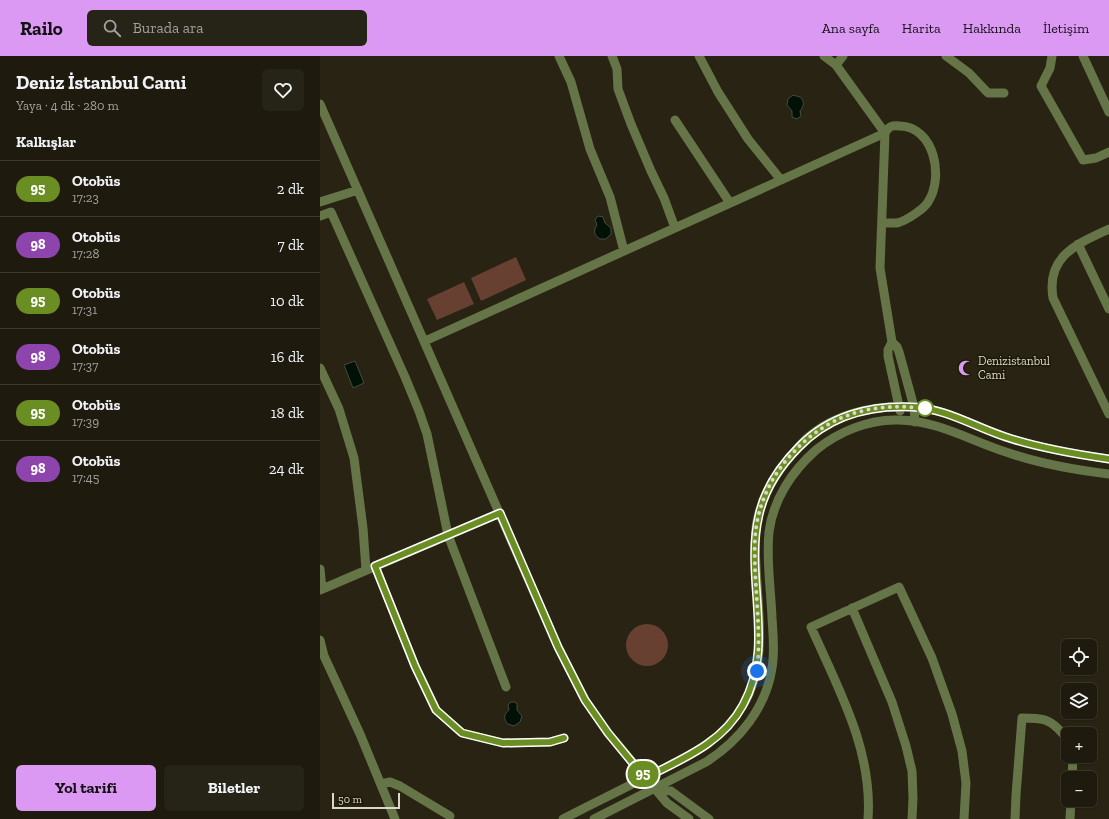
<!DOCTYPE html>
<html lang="tr">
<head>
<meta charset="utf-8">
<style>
  :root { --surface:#1e1a0e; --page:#262317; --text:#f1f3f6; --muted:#a1a19e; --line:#3c382e; --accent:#dc99f4 }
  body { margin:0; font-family:"Zilla Slab",serif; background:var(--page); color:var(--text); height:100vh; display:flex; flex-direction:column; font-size:15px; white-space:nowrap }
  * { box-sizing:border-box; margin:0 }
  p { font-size:13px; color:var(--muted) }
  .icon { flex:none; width:22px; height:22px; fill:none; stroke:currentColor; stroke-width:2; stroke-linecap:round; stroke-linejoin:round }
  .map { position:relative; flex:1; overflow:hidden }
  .drawer { display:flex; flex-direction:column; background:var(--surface); width:320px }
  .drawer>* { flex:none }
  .badge { padding:0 8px; border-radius:13px; font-size:14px; line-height:26px }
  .tools { position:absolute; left:741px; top:583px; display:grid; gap:8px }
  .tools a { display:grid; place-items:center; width:36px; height:36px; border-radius:6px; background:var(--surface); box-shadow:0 1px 3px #0004,0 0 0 1px var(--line); font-size:20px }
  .scale { position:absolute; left:12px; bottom:10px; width:68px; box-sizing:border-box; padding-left:4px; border:2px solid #dad8cd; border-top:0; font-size:11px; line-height:14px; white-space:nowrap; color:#dad8cd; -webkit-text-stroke:3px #1e1a08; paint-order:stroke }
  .you { position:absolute; width:20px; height:20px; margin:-10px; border:3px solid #fff; border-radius:50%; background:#1a73e8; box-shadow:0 0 0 6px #1a73e833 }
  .map>.badge { position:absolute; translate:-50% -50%; box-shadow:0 0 0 2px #fff }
  h2 { padding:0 16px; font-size:15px; line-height:36px }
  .round { display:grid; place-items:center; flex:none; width:42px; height:42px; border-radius:6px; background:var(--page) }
  .overview { display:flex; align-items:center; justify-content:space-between; height:68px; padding:0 16px }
  h1 { font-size:19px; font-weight:700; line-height:30px }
  .action { display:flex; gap:8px; margin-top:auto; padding:8px 16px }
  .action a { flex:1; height:46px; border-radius:6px; background:var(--accent); color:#111; font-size:16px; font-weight:700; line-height:46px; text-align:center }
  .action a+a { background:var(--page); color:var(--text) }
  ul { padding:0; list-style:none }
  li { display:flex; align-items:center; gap:12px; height:56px; padding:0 16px; border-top:1px solid var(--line) }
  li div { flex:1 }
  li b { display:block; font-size:15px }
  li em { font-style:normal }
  li .badge { min-width:44px; font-weight:700; text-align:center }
  header { display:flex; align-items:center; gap:24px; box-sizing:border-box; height:56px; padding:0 20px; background:var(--accent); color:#111 }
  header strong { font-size:19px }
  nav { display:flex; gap:22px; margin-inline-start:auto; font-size:14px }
  .search { width:280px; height:36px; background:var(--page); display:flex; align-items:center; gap:10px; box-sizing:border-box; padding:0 14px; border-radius:6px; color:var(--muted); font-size:15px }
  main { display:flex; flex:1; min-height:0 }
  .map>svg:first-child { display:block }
</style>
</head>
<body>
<header>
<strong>Railo</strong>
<div class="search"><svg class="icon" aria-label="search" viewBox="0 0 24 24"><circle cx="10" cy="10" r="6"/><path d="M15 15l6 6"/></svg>Burada ara</div>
<nav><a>Ana sayfa</a><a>Harita</a><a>Hakkında</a><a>İletişim</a></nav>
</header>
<main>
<section class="drawer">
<div class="overview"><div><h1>Deniz İstanbul Cami</h1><p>Yaya · 4 dk · 280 m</p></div><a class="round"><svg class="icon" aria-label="heart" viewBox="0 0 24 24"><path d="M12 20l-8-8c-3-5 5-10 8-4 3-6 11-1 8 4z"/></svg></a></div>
<h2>Kalkışlar</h2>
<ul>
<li><span class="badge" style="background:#6b8e23;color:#fff">95</span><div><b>Otobüs</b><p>17:23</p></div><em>2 dk</em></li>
<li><span class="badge" style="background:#8e44ad;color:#fff">98</span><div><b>Otobüs</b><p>17:28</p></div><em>7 dk</em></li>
<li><span class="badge" style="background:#6b8e23;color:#fff">95</span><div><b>Otobüs</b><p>17:31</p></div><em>10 dk</em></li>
<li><span class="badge" style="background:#8e44ad;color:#fff">98</span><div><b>Otobüs</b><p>17:37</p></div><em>16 dk</em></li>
<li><span class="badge" style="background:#6b8e23;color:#fff">95</span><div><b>Otobüs</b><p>17:39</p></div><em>18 dk</em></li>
<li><span class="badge" style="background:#8e44ad;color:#fff">98</span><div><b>Otobüs</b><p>17:45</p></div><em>24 dk</em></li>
</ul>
<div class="action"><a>Yol tarifi</a><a>Biletler</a></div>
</section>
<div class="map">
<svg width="789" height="763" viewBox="0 0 789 763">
  <rect width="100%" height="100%" fill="#282312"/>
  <!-- green -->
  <path fill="#674032" d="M 196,201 L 206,224 L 161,245 L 151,222 Z
    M 144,226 L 154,248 L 117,264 L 107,243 Z
    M306 589a21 21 0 1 1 42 0a21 21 0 1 1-42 0Z"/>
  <!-- water -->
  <path fill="#011105" stroke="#424d41" d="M 473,39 L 480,41 C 485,45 484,50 480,55 L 481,60 L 477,63 L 472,61 L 472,55 L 467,49 L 468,43 Z
    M 278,160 L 283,161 L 285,167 L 291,172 L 291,178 L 286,183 L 280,183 C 274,179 273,175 277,169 L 275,164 Z
    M 35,305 L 44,327 L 33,332 L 24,309 Z
    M 191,646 L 195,646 L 197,648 L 197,654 L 202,660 L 200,666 L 194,670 L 188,668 C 183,663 184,658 189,654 L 188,649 Z"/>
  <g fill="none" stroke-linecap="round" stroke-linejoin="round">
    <!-- minor -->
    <path stroke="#657547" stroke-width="9" d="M 239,0 L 251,26 L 270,93 L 290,141 L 304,195
      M 292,0 L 297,13 L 298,33 L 311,68 L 331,115 L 344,142 L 355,172
      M 379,0 L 398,36 L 428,83 L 461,124
      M 504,0 L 516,9 L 565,77 L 560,212 L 572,286 L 568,294 L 568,300 L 580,355
      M 626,0 L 649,17 L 668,37 L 684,37
      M 732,0 L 730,12 L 721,30 L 763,104 L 776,102 L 789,96
      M 763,0 L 789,56
      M 516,9 L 523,0
      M 0,48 L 238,591 L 265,644 L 288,677 L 347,747 L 369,763
      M 355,64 L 410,147
      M 0,146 L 38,134
      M 0,160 L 11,156 L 85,321 L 99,355 L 107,378 L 128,479 L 186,631
      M 789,173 C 757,188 726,200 733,242 L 789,358
      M 758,188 L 789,253
      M 105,285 L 565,77 C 569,70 572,69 580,70 C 615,71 624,122 608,146 C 604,153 586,165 577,167 C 573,167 567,167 562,167
      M 572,286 L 577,291 L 579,296 L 594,351 L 595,366
      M 0,312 L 19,353 L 34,402 L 43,472 L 46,514
      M 55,510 L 95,610 L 116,654 L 142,677 L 183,687 L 230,686 L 244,682
      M 0,513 L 2,533
      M 0,534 L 180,457
      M 532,552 L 572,646 L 586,690 L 592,715 L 593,742 L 592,763
      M 0,584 L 4,600 L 40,678 L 75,763
      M 752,722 L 753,700
      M 61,728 L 70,726 L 80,730 L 130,760
      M 334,733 L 351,735 L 389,763
      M 243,763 C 270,749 297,736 324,722 C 362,703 398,690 422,651 C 448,610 438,557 436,510 C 435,493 434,474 439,457 C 446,430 462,408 481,388 C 510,358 555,348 595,351 C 626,353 656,371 685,381 C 718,392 754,398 789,403
      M 274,763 L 386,706 C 419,685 446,652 452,612 C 455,595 453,578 452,562 C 451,534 446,504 449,476 C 453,444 472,415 496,394 C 518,376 549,363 578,364 C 617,364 653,386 689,397 C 721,408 755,414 789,418
      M 548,763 C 553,694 518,632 491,571 L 579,531 L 612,602 L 632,658 L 642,695 L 646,727 L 644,763
      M 695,763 L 696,739 L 702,662 C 709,662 718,662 725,664 C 734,667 743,677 748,685
      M 750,763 L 751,744"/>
  </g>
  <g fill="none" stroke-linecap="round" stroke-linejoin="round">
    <defs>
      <path id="line" d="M 244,682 L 230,686 L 183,687 L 142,677 L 116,654 L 95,610 L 55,510 L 180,457 L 238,591 L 265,644 L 288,677 L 325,722 C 362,703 403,687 423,649 C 456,589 424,522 439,459 C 445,432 460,410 479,391 C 509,360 550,349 592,351 C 625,352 655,371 686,381 C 719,392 754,398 789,403"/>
    </defs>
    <!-- line casing -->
    <use href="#line" stroke="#fff" stroke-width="9"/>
    <!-- line -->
    <use href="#line" stroke="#6b8e23" stroke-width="6"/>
    <!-- walk -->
    <path stroke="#dad8cd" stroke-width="4" stroke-dasharray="0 7.2" d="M 437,615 C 442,571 433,527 435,482 C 437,452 449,423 470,400 C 507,358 553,345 609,353 L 605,352"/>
  </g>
  <!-- icons -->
  <defs>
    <symbol id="mosque-bare" viewBox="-9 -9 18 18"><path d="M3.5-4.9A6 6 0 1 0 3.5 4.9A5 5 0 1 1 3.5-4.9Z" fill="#dc99f4" stroke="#1e1a08" stroke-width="2.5" paint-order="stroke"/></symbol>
  </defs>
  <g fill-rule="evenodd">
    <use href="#mosque-bare" x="635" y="301" width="22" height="22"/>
  </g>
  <!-- markers -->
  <circle fill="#fff" stroke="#6b8e23" stroke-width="2" cx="605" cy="352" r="8"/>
  <g text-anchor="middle" stroke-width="3" stroke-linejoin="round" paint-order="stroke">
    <!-- poi labels -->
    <g font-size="12" fill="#dad8cd" stroke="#1e1a08" text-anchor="start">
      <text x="658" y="309">Denizistanbul<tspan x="658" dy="14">Cami</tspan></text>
    </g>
  </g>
</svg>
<div class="tools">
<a><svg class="icon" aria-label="locate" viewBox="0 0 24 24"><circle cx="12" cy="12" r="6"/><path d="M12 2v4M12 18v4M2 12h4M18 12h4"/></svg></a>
<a><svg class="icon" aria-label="layers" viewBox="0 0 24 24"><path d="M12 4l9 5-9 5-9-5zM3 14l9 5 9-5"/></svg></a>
<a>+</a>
<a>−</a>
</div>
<div class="scale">50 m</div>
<div class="you" style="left:437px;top:615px"></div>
<b class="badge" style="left:323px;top:718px;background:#6b8e23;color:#fff">95</b>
</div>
</main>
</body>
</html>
